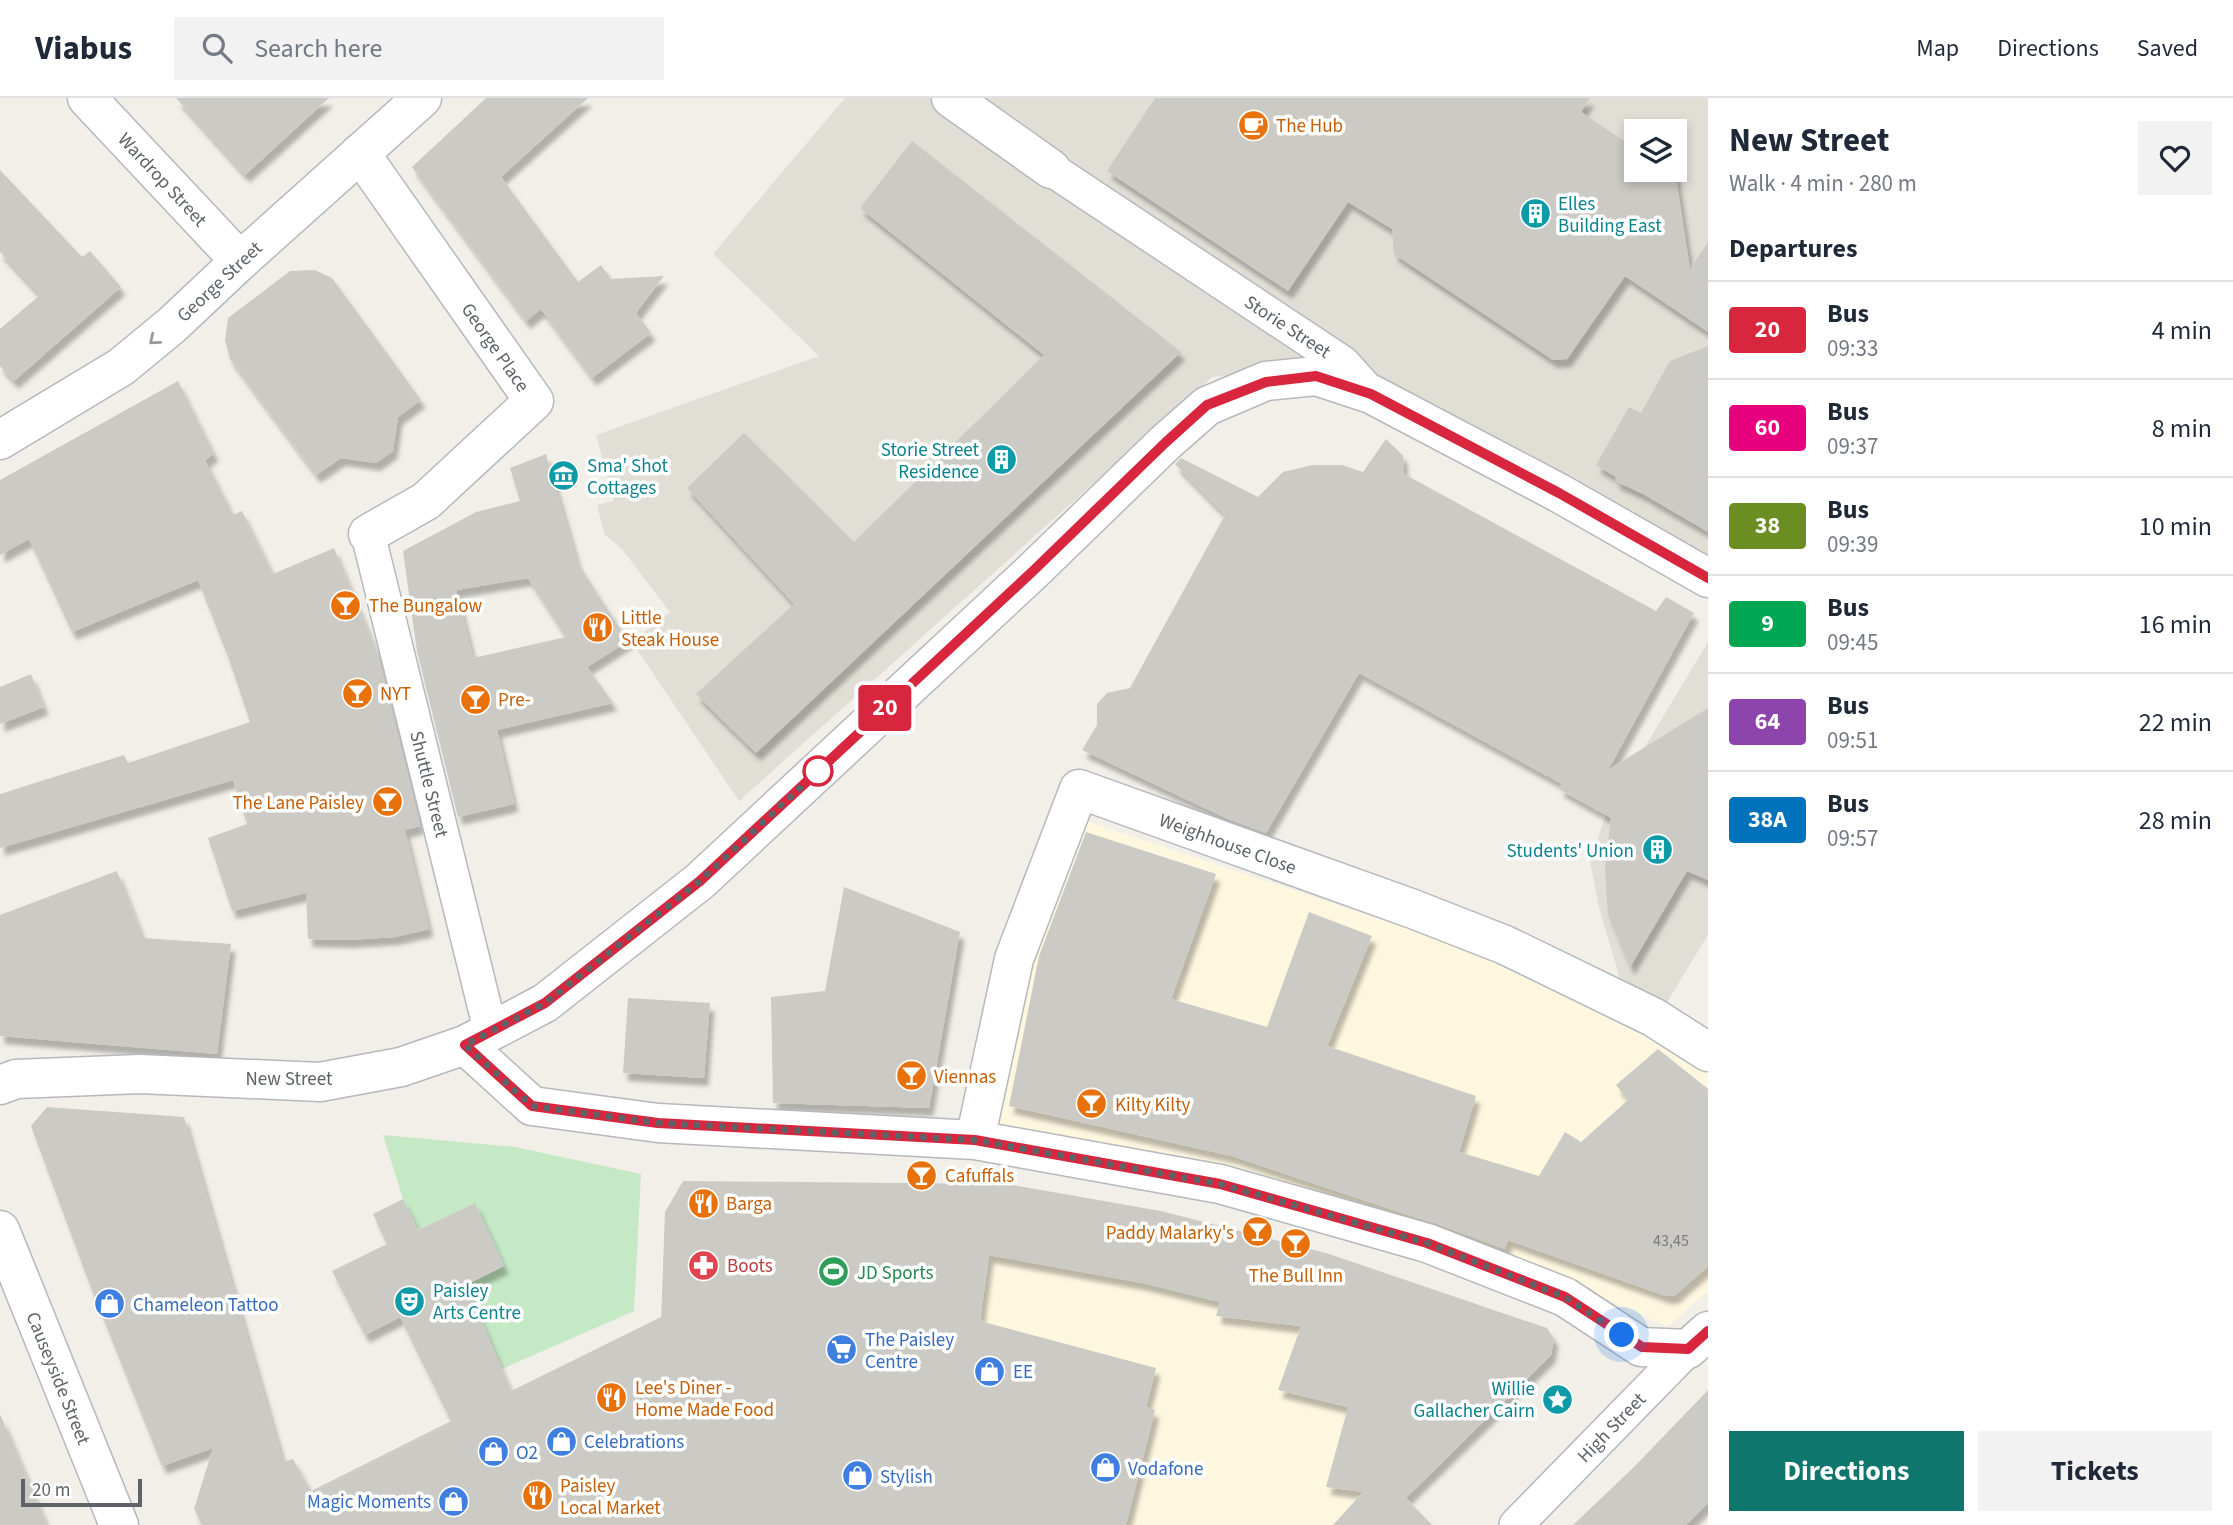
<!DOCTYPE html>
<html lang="en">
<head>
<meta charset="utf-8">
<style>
  :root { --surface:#fff; --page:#f2f2f3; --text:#1f2937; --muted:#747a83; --line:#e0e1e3; --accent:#0f766e }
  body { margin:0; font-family:"Source Sans 3",sans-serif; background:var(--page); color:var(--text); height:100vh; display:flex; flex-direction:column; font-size:26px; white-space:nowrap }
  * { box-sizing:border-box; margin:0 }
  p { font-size:23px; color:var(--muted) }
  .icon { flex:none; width:38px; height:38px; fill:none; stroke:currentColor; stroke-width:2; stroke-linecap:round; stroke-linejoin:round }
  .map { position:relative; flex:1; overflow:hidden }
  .side { display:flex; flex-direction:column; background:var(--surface); width:525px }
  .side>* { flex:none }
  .badge { padding:0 14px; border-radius:5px; font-size:24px; line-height:46px }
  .controls { position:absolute; left:1624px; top:21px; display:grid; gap:14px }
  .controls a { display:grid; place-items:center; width:63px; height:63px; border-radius:0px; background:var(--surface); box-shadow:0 4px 10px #0003; font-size:35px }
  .scale { position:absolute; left:21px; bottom:18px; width:121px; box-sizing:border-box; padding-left:7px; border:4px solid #5f6368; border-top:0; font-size:19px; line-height:24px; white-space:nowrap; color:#5f6368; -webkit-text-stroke:5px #fff; paint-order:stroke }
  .you { position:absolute; width:35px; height:35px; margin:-18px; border:5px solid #fff; border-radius:50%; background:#1a73e8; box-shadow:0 0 0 10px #1a73e833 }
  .map>.badge { position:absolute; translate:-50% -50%; box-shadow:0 0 0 4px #fff }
  h2 { padding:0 21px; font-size:26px; line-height:63px }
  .round { display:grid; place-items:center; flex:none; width:74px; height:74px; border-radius:0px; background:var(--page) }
  .head { display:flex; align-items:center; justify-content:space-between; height:119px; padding:0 21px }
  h1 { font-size:33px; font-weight:700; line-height:52px }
  .action { display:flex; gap:14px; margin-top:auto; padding:14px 21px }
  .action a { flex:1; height:80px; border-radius:0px; background:var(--accent); color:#fff; font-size:28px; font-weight:700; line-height:80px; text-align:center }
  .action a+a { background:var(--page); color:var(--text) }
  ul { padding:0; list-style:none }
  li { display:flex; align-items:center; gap:21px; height:98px; padding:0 21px; border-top:2px solid var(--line) }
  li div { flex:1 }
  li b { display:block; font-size:26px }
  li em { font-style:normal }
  li .badge { min-width:77px; font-weight:700; text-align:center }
  header { display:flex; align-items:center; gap:42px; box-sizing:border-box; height:98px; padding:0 35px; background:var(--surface); border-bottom:2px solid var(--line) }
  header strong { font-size:33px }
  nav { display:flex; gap:38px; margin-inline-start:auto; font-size:24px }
  .search { width:490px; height:63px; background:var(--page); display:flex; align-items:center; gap:18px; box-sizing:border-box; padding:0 24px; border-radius:0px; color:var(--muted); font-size:26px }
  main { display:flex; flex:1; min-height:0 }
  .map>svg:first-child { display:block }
</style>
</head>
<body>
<header>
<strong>Viabus</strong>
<div class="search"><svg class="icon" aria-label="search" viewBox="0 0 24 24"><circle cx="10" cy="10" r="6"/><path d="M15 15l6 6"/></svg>Search here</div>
<nav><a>Map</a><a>Directions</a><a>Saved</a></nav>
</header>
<main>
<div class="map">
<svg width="1708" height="1427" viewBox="0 0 1708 1427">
  <defs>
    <filter id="shadow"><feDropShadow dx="4.5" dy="8" stdDeviation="2" flood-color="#0004"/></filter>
  </defs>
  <rect width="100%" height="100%" fill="#f1efe8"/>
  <!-- commercial -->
  <path fill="#fef7e0" d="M 1074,719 L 1503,862 L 1708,968 L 1708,1193 L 1668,1229 L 1550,1176 L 985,1024 Z
    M 683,1083 L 1010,1087 L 1161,1113 L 1374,1172 L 1547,1230 L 1554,1241 L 1551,1257 L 1406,1399 L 1432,1427 L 203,1427 L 194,1411 L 200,1391 L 293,1361 L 311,1393 L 660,1219 L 665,1114 Z"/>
  <!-- education -->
  <path fill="#e1ded6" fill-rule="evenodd" d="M 845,0 L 1708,0 L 1708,480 L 1344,265 L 1212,279 L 739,703 L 632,544 L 670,514 L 621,450 L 605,437 L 597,407 L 614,403 L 596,337 L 819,258 L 713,156 ZM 1636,33 L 1675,33 L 1675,72 L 1636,72 Z
    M 1708,544 L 1708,837 L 1664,909 L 1620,881 L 1598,806 L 1590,763 L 1609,708 Z"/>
  <!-- green -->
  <path fill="#c5e8c5" d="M 383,1037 L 515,1049 L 641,1076 L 634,1213 L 502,1271 L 466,1187 L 504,1168 L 475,1105 L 418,1132 L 403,1101 Z"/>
  <!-- building -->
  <path fill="#cccac5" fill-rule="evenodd" filter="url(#shadow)" d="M 176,0 L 329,0 L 245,77 Z
    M 486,0 L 588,0 L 501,79 L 578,184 L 601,167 L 611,181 L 664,178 L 636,215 L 651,235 L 592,280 L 541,211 L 526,223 L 412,69 Z
    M 1155,0 L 1590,0 L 1581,14 L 1636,51 L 1636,72 L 1675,72 L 1690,171 L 1708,144 L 1708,234 L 1625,178 L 1567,261 L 1553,262 L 1394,156 L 1392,131 L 1348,104 L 1288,193 L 1107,73 Z
    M 912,43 L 1181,254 L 756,655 L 696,596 L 794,506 L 687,390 L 744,335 L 854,444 L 1044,257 L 860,110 Z
    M 0,72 L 82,159 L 90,153 L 121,189 L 14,283 L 0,268 L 0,231 L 40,197 L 0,154 Z
    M 315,172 L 332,180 L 421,302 L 398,319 L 393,353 L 376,365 L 341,360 L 316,377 L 230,261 L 225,242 L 228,220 L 290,173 Z
    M 1708,248 L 1708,434 L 1643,396 L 1615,383 L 1616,379 L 1596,367 L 1629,309 L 1641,315 L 1670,263 Z
    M 178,283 L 214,356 L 205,362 L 233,417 L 242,413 L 273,476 L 334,450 L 377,555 L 420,728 L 405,732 L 429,831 L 395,839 L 348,842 L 308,841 L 306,795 L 232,813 L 208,740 L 247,726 L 233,682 L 0,750 L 0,696 L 124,657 L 128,665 L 250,624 L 230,564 L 198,482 L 72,534 L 29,441 L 0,457 L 0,382 Z
    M 1386,341 L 1403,358 L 1404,376 L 1656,513 L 1666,499 L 1694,515 L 1608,672 L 1708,610 L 1708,782 L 1687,773 L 1630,869 L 1608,817 L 1605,770 L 1611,720 L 1559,691 L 1562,686 L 1359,575 L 1266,735 L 1228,721 L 1082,652 L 1097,627 L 1097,606 L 1107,595 L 1130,590 L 1225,417 L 1175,366 L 1181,360 L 1258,399 L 1283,374 L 1312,367 L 1342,367 L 1363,374 Z
    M 546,356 L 577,464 L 628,543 L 587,569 L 613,605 L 497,632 L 514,706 L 458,719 L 417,553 L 403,453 L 476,414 L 520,403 L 510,370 ZM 528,480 L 566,539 L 473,560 L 456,492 Z
    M 31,576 L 44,609 L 0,626 L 0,589 Z
    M 1086,734 L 1216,776 L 1171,901 L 1267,929 L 1309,814 L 1372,838 L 1327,948 L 1476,998 L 1459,1054 L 1539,1078 L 1565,1034 L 1581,1044 L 1628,1002 L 1616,987 L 1658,951 L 1708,991 L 1708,1168 L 1674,1198 L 1666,1198 L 1508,1142 L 1505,1151 L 1435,1125 L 1396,1113 L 1232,1058 L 1009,1008 L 1039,858 Z
    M 117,773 L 143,840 L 231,846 L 217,956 L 0,938 L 0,817 Z
    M 844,789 L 960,834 L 929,1010 L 773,1005 L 771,899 L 825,893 Z
    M 628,900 L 710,905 L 704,980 L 623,975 Z
    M 47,1009 L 184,1019 L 283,1364 L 293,1361 L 311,1393 L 451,1323 L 400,1219 L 365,1237 L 332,1173 L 387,1146 L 373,1116 L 403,1101 L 418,1132 L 475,1105 L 504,1168 L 466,1187 L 511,1293 L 661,1219 L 665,1114 L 683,1083 L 1007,1086 L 1161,1113 L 1326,1155 L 1547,1230 L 1554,1241 L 1551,1257 L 1406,1400 L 1432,1427 L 1333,1427 L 1363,1394 L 1326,1389 L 1348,1309 L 1278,1292 L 1301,1228 L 1216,1218 L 1220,1204 L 1143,1185 L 989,1157 L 980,1223 L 1156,1270 L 1146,1309 L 1155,1312 L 1126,1427 L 202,1427 L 194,1411 L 213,1350 L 162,1368 L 88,1182 L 31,1028 Z
    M 1708,1292 L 1708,1405 L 1686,1427 L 1573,1427 L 1635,1368 Z
    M 0,1316 L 47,1427 L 0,1427 Z"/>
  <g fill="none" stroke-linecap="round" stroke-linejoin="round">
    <defs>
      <path id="pedestrian" d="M 1051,71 L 1343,265 L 1371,296
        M 368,436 L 491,935
        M 1516,1427 L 1688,1251"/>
      <path id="minor" d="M 87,0 L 240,163
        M 951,0 L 1051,71
        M 360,55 L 534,303 L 426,403 L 368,436
        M 465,947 L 532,1008 L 658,1025 L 975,1042 L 1220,1086 L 1427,1145 L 1565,1199 L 1641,1249 L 1688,1251 L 1708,1233
        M 975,1042 L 1014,861 L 1079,691 L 1413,811 L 1505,847 L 1653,919 L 1708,954
        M 0,1132 L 119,1427"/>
      <path id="tertiary" d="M 0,342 L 121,269 L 172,227 L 240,163 L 422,0
        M 0,987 L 16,981 L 140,976 L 320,984 L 401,969 L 465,947 L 545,905 L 700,783 L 1033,473 L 1165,345 L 1207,308 L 1266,283 L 1316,278 L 1371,296 L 1559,395 L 1708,480"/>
    </defs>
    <!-- pedestrian casing -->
    <use href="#pedestrian" stroke="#b5b8bc" stroke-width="36"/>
    <!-- minor casing -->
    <use href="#minor" stroke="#b5b8bc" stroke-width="41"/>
    <!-- tertiary casing -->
    <use href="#tertiary" stroke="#b5b8bc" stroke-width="41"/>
    <!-- pedestrian -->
    <use href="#pedestrian" stroke="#fff" stroke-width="33"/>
    <!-- minor -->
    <use href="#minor" stroke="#fff" stroke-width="38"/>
    <!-- tertiary -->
    <use href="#tertiary" stroke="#fff" stroke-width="38"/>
  </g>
  <!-- one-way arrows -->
  <defs><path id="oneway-chevron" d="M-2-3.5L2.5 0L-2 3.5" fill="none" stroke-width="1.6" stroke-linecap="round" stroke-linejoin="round" transform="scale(1.75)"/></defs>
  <use stroke="#979a9d" href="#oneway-chevron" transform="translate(154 242) rotate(140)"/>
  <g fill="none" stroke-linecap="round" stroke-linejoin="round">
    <defs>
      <path id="line" d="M 1708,480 L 1559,395 L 1371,296 L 1316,278 L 1266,284 L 1207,307 L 1165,345 L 1033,473 L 700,783 L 545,905 L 465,947 L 532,1008 L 658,1025 L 975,1042 L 1220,1086 L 1427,1145 L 1565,1199 L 1642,1249 L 1688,1251 L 1708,1233"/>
    </defs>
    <!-- line casing -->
    <use href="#line" stroke="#fff" stroke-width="16"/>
    <!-- line -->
    <use href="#line" stroke="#d7263d" stroke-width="10"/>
    <!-- walk -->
    <path stroke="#5f6368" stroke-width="7" stroke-dasharray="0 12.6" d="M 818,673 L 700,783 L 545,905 L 465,947 L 532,1008 L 658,1025 L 975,1042 L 1220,1086 L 1427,1145 L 1565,1199 L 1622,1237"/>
  </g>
  <!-- icons -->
  <defs>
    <symbol id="cafe-disc" viewBox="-11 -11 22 22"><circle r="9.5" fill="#e8710a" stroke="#fff"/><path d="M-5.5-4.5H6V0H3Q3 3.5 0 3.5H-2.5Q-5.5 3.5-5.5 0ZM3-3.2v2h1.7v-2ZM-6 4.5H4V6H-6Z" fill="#fff"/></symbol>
    <symbol id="building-disc" viewBox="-11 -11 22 22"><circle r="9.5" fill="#0f9aa8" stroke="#fff"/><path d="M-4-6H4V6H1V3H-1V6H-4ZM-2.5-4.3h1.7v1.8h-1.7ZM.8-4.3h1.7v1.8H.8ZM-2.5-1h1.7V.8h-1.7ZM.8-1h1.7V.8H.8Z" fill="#fff"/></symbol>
    <symbol id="museum-disc" viewBox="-11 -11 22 22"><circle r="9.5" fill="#0f9aa8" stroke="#fff"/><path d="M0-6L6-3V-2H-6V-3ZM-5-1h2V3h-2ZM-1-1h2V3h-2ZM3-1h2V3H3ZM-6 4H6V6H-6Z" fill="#fff"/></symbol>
    <symbol id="bar-disc" viewBox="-11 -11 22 22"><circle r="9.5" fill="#e8710a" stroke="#fff"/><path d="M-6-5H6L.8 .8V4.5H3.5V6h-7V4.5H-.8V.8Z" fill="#fff"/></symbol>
    <symbol id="restaurant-disc" viewBox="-11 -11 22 22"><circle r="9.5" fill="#e8710a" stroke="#fff"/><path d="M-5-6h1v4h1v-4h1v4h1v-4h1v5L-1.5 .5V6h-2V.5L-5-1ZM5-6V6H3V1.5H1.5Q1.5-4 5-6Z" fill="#fff"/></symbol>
    <symbol id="pharmacy-disc" viewBox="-11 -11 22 22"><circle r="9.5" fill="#e0444e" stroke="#fff"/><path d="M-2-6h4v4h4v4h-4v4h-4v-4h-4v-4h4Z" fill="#fff"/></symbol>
    <symbol id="stadium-disc" viewBox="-11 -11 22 22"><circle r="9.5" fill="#2e9e5b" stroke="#fff"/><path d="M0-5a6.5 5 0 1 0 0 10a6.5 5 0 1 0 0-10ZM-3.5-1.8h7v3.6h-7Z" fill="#fff"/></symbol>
    <symbol id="theatre-disc" viewBox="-11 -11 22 22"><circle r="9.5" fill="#0f9aa8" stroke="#fff"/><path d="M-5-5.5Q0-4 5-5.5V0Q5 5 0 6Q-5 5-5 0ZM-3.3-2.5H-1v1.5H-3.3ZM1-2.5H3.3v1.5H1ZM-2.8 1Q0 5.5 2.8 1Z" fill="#fff"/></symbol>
    <symbol id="shop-disc" viewBox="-11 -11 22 22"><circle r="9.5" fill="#3f7fe0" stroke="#fff"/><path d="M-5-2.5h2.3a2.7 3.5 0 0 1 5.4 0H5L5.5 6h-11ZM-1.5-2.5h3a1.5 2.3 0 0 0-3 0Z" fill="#fff"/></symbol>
    <symbol id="supermarket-disc" viewBox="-11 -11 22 22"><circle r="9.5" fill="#3f7fe0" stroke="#fff"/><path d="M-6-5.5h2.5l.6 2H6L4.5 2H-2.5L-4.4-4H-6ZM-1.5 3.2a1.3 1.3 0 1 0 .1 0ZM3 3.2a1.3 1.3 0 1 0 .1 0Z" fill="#fff"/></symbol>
    <symbol id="sight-disc" viewBox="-11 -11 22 22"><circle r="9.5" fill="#0f9aa8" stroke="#fff"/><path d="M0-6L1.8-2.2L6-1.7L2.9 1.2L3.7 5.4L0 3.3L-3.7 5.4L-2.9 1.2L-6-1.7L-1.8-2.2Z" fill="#fff"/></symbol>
  </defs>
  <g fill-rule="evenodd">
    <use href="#cafe-disc" x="1236" y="10" width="35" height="35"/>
    <use href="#building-disc" x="1518" y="98" width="35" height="35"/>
    <use href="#building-disc" x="984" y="344" width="35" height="35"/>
    <use href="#museum-disc" x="546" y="360" width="35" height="35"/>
    <use href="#bar-disc" x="328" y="490" width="35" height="35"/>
    <use href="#restaurant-disc" x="580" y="512" width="35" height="35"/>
    <use href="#bar-disc" x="340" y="578" width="35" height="35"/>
    <use href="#bar-disc" x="458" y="584" width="35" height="35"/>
    <use href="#bar-disc" x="370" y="686" width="35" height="35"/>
    <use href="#building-disc" x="1640" y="734" width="35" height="35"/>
    <use href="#bar-disc" x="894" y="960" width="35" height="35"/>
    <use href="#bar-disc" x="1074" y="988" width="35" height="35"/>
    <use href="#bar-disc" x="904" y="1060" width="35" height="35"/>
    <use href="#restaurant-disc" x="686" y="1088" width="35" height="35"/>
    <use href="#bar-disc" x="1240" y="1116" width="35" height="35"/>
    <use href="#bar-disc" x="1278" y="1128" width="35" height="35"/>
    <use href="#pharmacy-disc" x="686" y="1150" width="35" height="35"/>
    <use href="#stadium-disc" x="816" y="1156" width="35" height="35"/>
    <use href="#theatre-disc" x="392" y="1186" width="35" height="35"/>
    <use href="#shop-disc" x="92" y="1188" width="35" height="35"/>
    <use href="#supermarket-disc" x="824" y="1234" width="35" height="35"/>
    <use href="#shop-disc" x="972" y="1256" width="35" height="35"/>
    <use href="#restaurant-disc" x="594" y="1282" width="35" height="35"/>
    <use href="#sight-disc" x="1540" y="1284" width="35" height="35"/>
    <use href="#shop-disc" x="544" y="1326" width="35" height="35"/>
    <use href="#shop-disc" x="476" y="1336" width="35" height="35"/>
    <use href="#shop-disc" x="1088" y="1352" width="35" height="35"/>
    <use href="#shop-disc" x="840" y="1360" width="35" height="35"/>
    <use href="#restaurant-disc" x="520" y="1380" width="35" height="35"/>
    <use href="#shop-disc" x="436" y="1386" width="35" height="35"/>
  </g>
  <!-- markers -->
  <circle fill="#fff" stroke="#d7263d" stroke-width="3.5" cx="818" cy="673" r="14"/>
  <g text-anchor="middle" stroke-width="7" stroke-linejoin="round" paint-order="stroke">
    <!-- number labels -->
    <g font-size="16" fill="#7a7d7f">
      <text x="1671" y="1148">43,45</text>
    </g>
    <!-- food labels -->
    <g font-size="19" fill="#c56008" stroke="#fff" text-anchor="start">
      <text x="1276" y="34">The Hub</text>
      <text x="369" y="514">The Bungalow</text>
      <text x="621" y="526">Little<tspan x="621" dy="22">Steak House</tspan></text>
      <text x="380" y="602">NYT</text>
      <text x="498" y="608">Pre-</text>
      <text x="364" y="711" text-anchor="end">The Lane Paisley</text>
      <text x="934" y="985">Viennas</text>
      <text x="1115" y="1013">Kilty Kilty</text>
      <text x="945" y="1084">Cafuffals</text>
      <text x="726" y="1112">Barga</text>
      <text x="1234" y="1141" text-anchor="end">Paddy Malarky's</text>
      <text x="1296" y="1184" text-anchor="middle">The Bull Inn</text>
      <text x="635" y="1296">Lee's Diner -<tspan x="635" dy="22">Home Made Food</tspan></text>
      <text x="560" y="1394">Paisley<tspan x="560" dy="22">Local Market</tspan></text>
    </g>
    <!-- street labels -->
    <g font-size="19" fill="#5f6368" stroke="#fff">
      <text transform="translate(163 81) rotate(47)" y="7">Wardrop Street</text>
      <text transform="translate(219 183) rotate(-43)" y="7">George Street</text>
      <text transform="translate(1288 228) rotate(33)" y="7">Storie Street</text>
      <text transform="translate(496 249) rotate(55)" y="7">George Place</text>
      <text transform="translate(430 686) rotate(76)" y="7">Shuttle Street</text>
      <text transform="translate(1228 745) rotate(20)" y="7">Weighhouse Close</text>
      <text x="289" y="987">New Street</text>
      <text transform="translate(59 1280) rotate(68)" y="7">Causeyside Street</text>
      <text transform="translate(1611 1329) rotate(-46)" y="7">High Street</text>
    </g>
    <!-- culture labels -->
    <g font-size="19" fill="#0d838f" stroke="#fff" text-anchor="start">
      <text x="1558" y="112">Elles<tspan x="1558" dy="22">Building East</tspan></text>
      <text x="979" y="358" text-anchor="end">Storie Street<tspan x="979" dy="22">Residence</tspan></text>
      <text x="587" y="374">Sma' Shot<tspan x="587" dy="22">Cottages</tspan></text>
      <text x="1634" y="759" text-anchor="end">Students' Union</text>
      <text x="433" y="1199">Paisley<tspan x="433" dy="22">Arts Centre</tspan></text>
      <text x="1535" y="1297" text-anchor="end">Willie<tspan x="1535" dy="22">Gallacher Cairn</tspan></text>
    </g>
    <!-- health labels -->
    <g font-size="19" fill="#be3a42" stroke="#fff" text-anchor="start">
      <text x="727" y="1174">Boots</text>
    </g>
    <!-- leisure labels -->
    <g font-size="19" fill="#27864d" stroke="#fff" text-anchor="start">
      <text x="857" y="1181">JD Sports</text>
    </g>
    <!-- shop labels -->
    <g font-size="19" fill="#366cbe" stroke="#fff" text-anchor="start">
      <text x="133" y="1213">Chameleon Tattoo</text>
      <text x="865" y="1248">The Paisley<tspan x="865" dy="22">Centre</tspan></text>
      <text x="1013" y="1280">EE</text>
      <text x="584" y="1350">Celebrations</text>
      <text x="516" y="1361">O2</text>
      <text x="1128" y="1377">Vodafone</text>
      <text x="880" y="1385">Stylish</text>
      <text x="431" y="1410" text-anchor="end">Magic Moments</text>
    </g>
  </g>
</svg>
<div class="controls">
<a><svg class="icon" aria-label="layers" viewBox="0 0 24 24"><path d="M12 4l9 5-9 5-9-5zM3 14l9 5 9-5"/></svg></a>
</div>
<div class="scale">20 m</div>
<div class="you" style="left:1622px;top:1237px"></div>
<b class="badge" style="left:885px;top:610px;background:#d7263d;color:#fff">20</b>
</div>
<section class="side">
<div class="head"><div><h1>New Street</h1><p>Walk · 4 min · 280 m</p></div><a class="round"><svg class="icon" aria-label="heart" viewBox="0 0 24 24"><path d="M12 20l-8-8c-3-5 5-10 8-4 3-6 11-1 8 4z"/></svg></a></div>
<h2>Departures</h2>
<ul>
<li><span class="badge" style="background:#d7263d;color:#fff">20</span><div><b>Bus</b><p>09:33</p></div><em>4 min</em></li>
<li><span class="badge" style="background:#e6007e;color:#fff">60</span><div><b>Bus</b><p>09:37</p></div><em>8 min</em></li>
<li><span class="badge" style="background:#6b8e23;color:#fff">38</span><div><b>Bus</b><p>09:39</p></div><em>10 min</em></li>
<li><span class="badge" style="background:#00a651;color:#fff">9</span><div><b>Bus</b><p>09:45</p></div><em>16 min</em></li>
<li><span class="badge" style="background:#8e44ad;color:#fff">64</span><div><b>Bus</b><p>09:51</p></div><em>22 min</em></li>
<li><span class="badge" style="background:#0072bc;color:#fff">38A</span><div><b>Bus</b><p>09:57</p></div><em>28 min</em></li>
</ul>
<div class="action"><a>Directions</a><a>Tickets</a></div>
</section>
</main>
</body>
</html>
